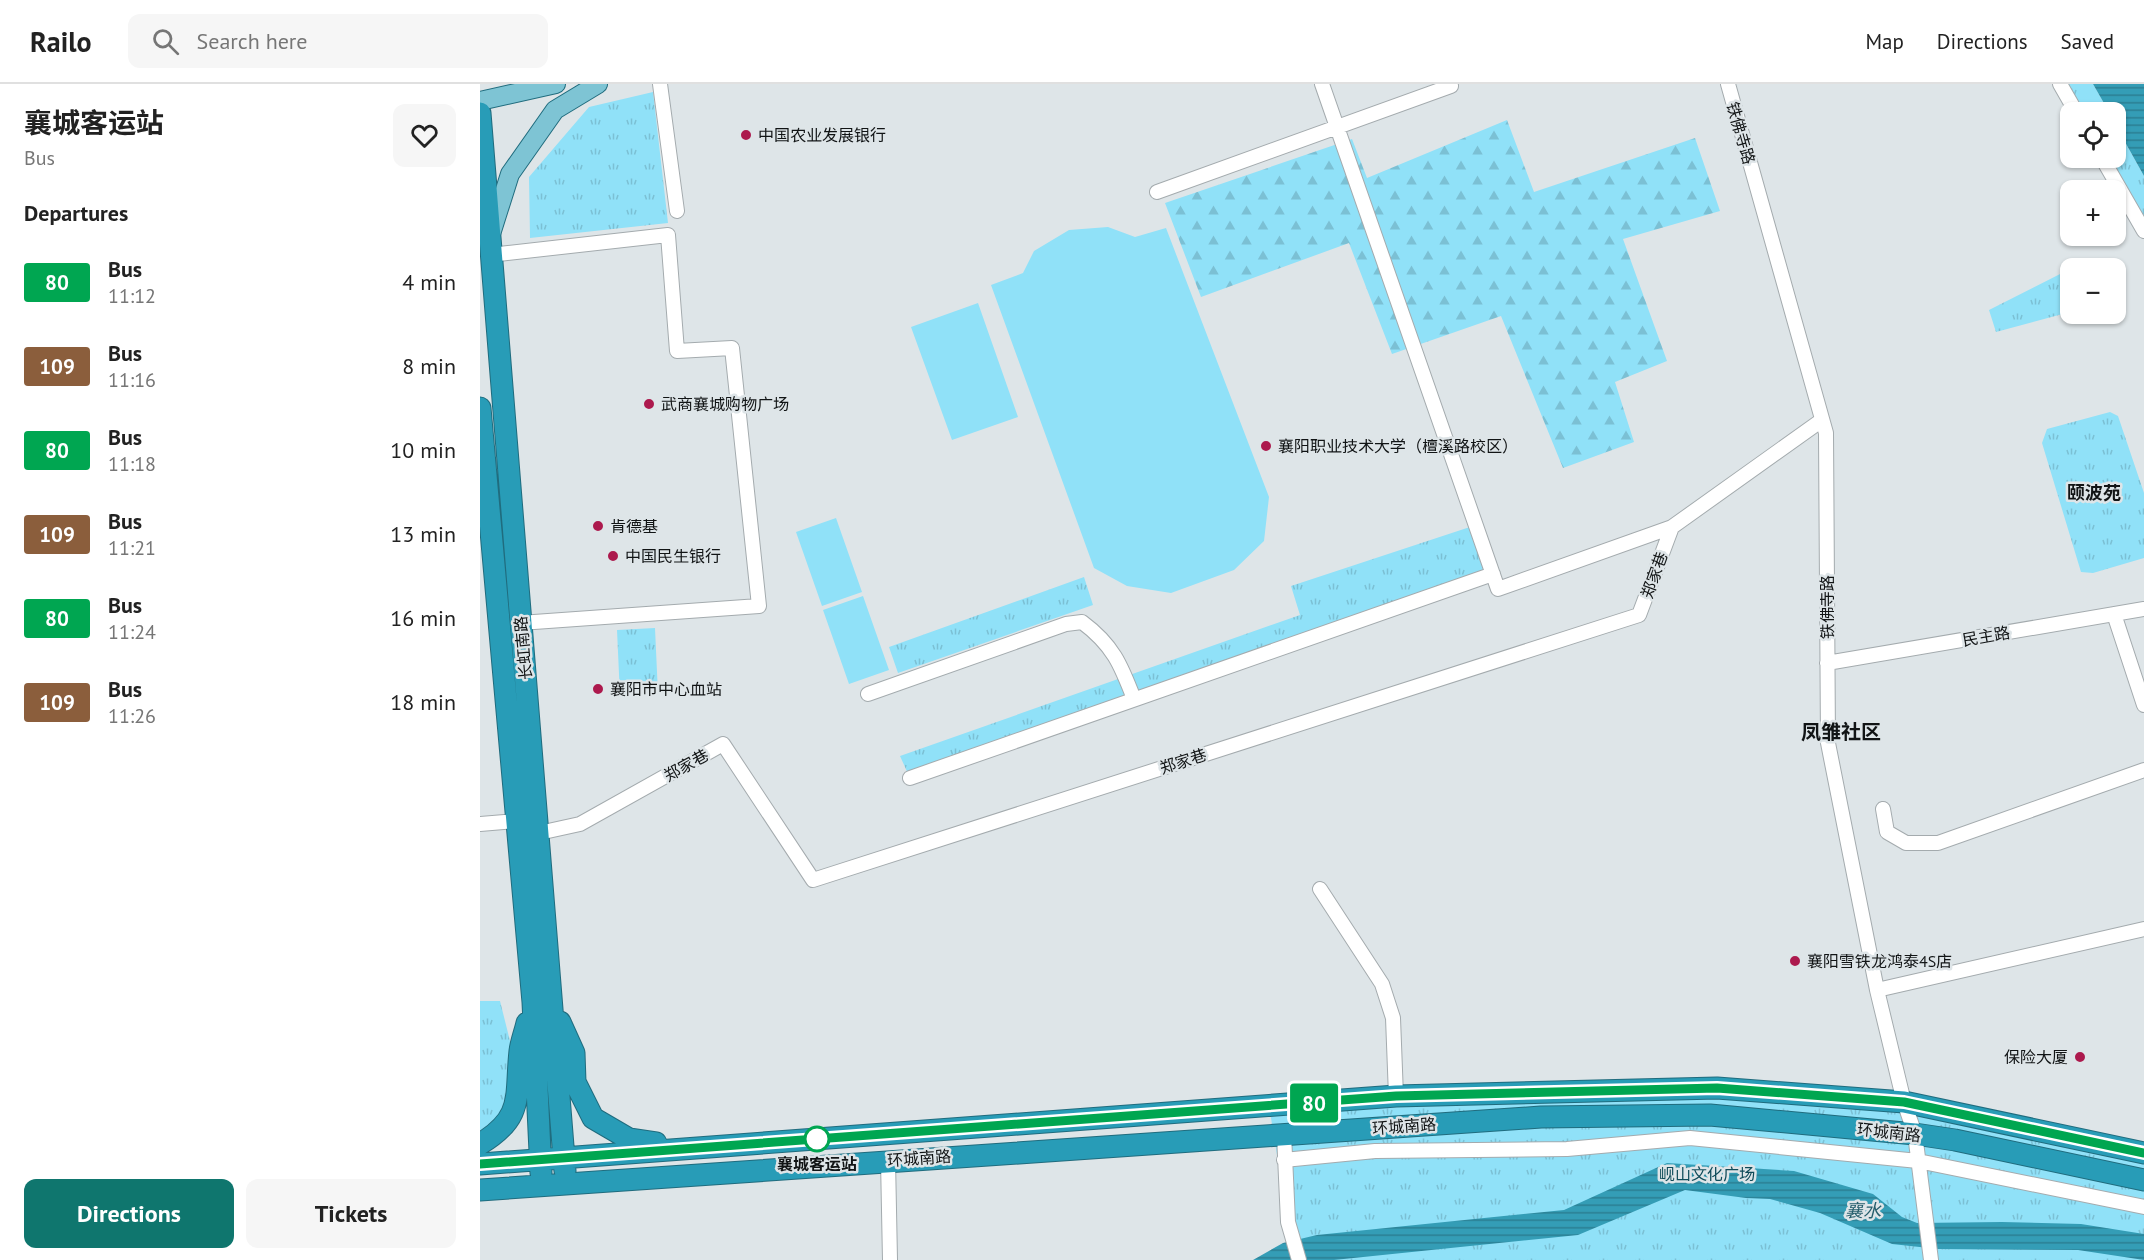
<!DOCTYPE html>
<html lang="en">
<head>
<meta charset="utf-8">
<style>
  :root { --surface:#fff; --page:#f6f6f6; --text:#222; --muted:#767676; --line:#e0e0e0; --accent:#0f766e }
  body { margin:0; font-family:"PT Sans","Noto Sans SC",sans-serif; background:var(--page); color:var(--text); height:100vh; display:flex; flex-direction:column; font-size:22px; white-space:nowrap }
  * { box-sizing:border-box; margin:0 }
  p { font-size:20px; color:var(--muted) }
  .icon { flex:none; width:33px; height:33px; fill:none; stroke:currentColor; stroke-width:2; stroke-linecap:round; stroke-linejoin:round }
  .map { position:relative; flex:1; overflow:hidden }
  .drawer { display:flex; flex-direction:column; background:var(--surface); width:480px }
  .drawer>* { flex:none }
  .badge { padding:0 12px; border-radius:4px; font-size:21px; line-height:39px }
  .buttons { position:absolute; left:1580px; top:18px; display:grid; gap:12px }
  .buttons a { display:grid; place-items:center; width:66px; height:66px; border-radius:12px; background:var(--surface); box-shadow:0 2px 4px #0004; font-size:30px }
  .map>.badge { position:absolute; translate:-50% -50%; box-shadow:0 0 0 3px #fff }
  h2 { padding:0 24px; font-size:22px; line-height:54px }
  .round { display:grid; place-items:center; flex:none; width:63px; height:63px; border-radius:12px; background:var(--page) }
  .headline { display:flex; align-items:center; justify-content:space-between; height:102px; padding:0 24px }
  h1 { font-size:28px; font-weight:700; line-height:45px }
  .cta { display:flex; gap:12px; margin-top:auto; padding:12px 24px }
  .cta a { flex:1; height:69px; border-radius:12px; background:var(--accent); color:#fff; font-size:24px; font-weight:700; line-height:69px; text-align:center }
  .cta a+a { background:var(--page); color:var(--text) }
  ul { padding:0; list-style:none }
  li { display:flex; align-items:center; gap:18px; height:84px; padding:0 24px }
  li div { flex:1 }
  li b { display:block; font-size:22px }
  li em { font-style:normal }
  li .badge { min-width:66px; font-weight:700; text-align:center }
  header { display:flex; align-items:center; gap:36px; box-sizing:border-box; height:84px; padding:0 30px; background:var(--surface); border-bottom:2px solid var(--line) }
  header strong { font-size:28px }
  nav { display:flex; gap:33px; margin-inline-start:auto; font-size:21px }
  .search { width:420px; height:54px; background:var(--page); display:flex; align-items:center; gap:15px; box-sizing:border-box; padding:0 21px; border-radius:12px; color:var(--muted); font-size:22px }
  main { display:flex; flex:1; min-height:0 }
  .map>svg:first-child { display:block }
</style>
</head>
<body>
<header>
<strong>Railo</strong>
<div class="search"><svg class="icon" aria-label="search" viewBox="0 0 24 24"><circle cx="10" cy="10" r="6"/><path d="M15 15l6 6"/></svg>Search here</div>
<nav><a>Map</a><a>Directions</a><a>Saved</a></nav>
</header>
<main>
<section class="drawer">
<div class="headline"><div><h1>襄城客运站</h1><p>Bus</p></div><a class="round"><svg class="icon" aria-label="heart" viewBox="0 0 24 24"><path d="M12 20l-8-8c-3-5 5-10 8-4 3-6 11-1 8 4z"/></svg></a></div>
<h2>Departures</h2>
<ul>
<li><span class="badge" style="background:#00a651;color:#fff">80</span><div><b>Bus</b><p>11:12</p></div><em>4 min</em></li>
<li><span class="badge" style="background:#8b5e3c;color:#fff">109</span><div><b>Bus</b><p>11:16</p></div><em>8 min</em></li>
<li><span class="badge" style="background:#00a651;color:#fff">80</span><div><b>Bus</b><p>11:18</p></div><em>10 min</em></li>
<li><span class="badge" style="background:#8b5e3c;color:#fff">109</span><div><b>Bus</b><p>11:21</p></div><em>13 min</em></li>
<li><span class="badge" style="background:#00a651;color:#fff">80</span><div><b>Bus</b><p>11:24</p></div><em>16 min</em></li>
<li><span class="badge" style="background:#8b5e3c;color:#fff">109</span><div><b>Bus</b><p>11:26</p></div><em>18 min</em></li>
</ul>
<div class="cta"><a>Directions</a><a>Tickets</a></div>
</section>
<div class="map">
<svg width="1664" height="1176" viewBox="0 0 1664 1176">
  <defs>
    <pattern id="forest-firs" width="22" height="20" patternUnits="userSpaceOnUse" patternTransform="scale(1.5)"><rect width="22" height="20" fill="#90e1f8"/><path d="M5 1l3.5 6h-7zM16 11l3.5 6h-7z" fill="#7bc0d4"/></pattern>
    <pattern id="park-tufts" width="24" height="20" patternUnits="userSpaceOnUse" patternTransform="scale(1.5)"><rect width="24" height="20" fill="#90e1f8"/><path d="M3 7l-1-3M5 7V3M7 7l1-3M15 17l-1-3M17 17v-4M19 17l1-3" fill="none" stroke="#7bc0d4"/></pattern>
    <pattern id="water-rules" width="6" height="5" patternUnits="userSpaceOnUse" patternTransform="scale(1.5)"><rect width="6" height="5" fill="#349db6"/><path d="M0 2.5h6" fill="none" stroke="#2b7f93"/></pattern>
  </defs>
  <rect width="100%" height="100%" fill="#dee5e8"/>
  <!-- grass -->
  <path fill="#90e1f8" d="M 628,143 L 655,153 L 686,144 L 789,413 L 784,457 L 754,486 L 691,509 L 647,502 L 614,484 L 511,201 L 543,189 L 554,167 L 589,146 Z
    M 498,219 L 538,333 L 472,356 L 431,243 Z
    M 356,434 L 382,508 L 342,522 L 316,448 Z
    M 383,512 L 409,586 L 369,600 L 343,526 Z"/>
  <!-- forest -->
  <path fill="url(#forest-firs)" d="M 1027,36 L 1054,108 L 1215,54 L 1240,127 L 1143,155 L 1187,277 L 1135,298 L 1154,358 L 1083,384 L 1021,232 L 912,270 L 869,159 L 721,213 L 685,119 L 872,55 L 887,94 Z"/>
  <!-- park -->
  <path fill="url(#park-tufts)" d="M 1582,0 L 1613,0 L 1629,28 L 1597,28 Z
    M 173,8 L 188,139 L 50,154 L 49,93 L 109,23 Z
    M 1635,40 L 1664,92 L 1664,151 L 1621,74 L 1635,74 Z
    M 1590,185 L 1590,228 L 1516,248 L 1509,226 Z
    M 1630,328 L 1638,332 L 1664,409 L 1664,474 L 1613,489 L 1601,488 L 1562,359 L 1567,345 Z
    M 996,441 L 1013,490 L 430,694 L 420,672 L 820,531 L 811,502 Z
    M 604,493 L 613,521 L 418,589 L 409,563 Z
    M 175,544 L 178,610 L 140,612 L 137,546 Z
    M 0,917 L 20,917 L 40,997 L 0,1060 Z
    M 1059,1007 L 1424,1018 L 1664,1069 L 1664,1176 L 819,1176 L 808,1138 L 789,1022 Z"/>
  <!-- water -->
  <path fill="url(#water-rules)" d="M 1613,0 L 1664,0 L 1664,92 L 1635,40 L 1635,28 L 1629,28 Z
    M 1187,1079 L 1314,1087 L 1393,1110 L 1422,1133 L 1437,1139 L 1522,1138 L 1601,1140 L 1664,1150 L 1664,1176 L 1598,1166 L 1458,1165 L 1412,1160 L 1340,1129 L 1290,1115 L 1266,1114 L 1205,1106 L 1098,1151 L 854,1176 L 773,1176 L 803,1159 L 837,1151 L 1084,1126 Z"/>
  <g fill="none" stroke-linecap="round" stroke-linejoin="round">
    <defs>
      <path id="minor" d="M 180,0 L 197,127
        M 842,0 L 1018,505 L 1192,443
        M 1248,0 L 1346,349 L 1348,659 L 1397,906 L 1424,1018 L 1435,1050 L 1451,1176
        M 1580,0 L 1596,28
        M 1622,74 L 1664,147
        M 677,108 L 971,2
        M 10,171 L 188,151 L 197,267 L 252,264 L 279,522 L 40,539
        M 1634,530 L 1664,621
        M 1347,579 L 1664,525
        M 388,610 L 586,540 L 602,538 C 633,561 641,581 654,615
        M 430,694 L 1013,490
        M 1403,725 L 1407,748 L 1426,759 L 1458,759 L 1664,686
        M 0,740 L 37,737
        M 59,749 L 100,740 L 243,660 L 333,796 L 1159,531 L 1192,443 L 1342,336
        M 840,805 L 902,900 L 913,934 L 916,1012
        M 1397,906 L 1664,845
        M 804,1050 L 808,1138 L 819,1176
        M 408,1076 L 410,1176
        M 804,1076 L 895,1067 L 1087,1065 L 1210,1054 L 1438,1077 L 1664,1123"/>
      <path id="major" d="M 0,17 L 76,0
        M 11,150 L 30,90 L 75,26 L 118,0"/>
      <path id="highway" d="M 0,29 L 85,1087
        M 0,324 L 53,918 L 61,1089
        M 80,938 L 94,969 L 95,998 L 113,1034 L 149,1055 L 176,1059
        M 0,1060 C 45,1033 35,1012 40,967 C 41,958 45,948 47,939
        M 0,1080 L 916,1012 L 1237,1004 L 1424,1018 L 1664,1069
        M 0,1106 L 1061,1033 L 1230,1031 L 1435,1050 L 1475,1056 L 1664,1096"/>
    </defs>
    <!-- minor casing -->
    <use href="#minor" stroke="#a4abae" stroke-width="16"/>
    <!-- major casing -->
    <use href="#major" stroke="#206c7e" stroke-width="20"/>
    <!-- highway casing -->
    <use href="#highway" stroke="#206c7e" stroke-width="23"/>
    <!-- minor -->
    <use href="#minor" stroke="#fff" stroke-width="14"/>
    <!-- major -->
    <use href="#major" stroke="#7ec4d4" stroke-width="18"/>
    <!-- highway -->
    <use href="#highway" stroke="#289cb7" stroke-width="21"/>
  </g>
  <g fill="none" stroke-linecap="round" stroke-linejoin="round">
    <defs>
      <path id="line" d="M 0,1080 L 916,1012 L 1237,1004 L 1424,1018 L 1664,1069"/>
    </defs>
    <!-- line casing -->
    <use href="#line" stroke="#fff" stroke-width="14"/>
    <!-- line -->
    <use href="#line" stroke="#00a651" stroke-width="9"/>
  </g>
  <!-- markers -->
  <g fill="#ac194d" stroke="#dee5e8" stroke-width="2">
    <circle cx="266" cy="51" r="6"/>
    <circle cx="169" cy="320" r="6"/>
    <circle cx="786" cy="362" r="6"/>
    <circle cx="118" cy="442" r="6"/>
    <circle cx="133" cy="472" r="6"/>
    <circle cx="118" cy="605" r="6"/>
    <circle cx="1315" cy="877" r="6"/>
    <circle cx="1600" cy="973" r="6"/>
  </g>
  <circle fill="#fff" stroke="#00a651" stroke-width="3" cx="337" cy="1055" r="12"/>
  <g text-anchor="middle" stroke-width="5" stroke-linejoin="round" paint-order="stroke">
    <!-- street labels -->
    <g font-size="16" fill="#111415" stroke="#dee5e8">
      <text transform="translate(1261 49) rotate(74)" y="6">铁佛寺路</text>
      <text transform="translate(1174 491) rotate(-70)" y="6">郑家巷</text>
      <text transform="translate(1347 523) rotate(-90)" y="6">铁佛寺路</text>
      <text transform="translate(1506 552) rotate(-10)" y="6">民主路</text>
      <text transform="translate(43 564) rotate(-95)" y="6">长虹南路</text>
      <text transform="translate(703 677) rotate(-18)" y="6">郑家巷</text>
      <text transform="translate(206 681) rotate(-29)" y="6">郑家巷</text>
      <text transform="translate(924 1042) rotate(-4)" y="6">环城南路</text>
      <text transform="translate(1409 1048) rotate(6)" y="6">环城南路</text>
      <text transform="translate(439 1074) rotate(-4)" y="6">环城南路</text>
    </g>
    <!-- poi labels -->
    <g font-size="16" fill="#111415" stroke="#dee5e8" text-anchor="start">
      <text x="278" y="57">中国农业发展银行</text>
      <text x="181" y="326">武商襄城购物广场</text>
      <text x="798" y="368">襄阳职业技术大学（檀溪路校区）</text>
      <text x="130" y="448">肯德基</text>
      <text x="145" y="478">中国民生银行</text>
      <text x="130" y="611">襄阳市中心血站</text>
      <text x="1327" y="883">襄阳雪铁龙鸿泰4S店</text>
      <text x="1588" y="979" text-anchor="end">保险大厦</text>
    </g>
    <!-- stop labels -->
    <g font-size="16" font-weight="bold" fill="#111415" stroke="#dee5e8">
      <text x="337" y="1086">襄城客运站</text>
    </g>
    <!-- park labels -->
    <g font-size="16" fill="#0f4b59" stroke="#dee5e8">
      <text x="1227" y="1096">岘山文化广场</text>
    </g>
    <!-- neighbourhood labels -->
    <g font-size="18" font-weight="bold" fill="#111415" stroke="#dee5e8">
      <text x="1614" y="415">颐波苑</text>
    </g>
    <!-- water labels -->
    <g font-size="18" font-style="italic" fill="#265e6c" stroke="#dee5e8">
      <text x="1383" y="1133">襄水</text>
    </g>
    <!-- quarter labels -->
    <g font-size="20" font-weight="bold" fill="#111415" stroke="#dee5e8">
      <text x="1361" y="655">凤雏社区</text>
    </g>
  </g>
</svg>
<div class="buttons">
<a><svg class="icon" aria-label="locate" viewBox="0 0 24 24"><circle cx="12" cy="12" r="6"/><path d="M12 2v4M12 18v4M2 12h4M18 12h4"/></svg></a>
<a>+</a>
<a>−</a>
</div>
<b class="badge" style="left:834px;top:1019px;background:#00a651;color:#fff">80</b>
</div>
</main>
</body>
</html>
